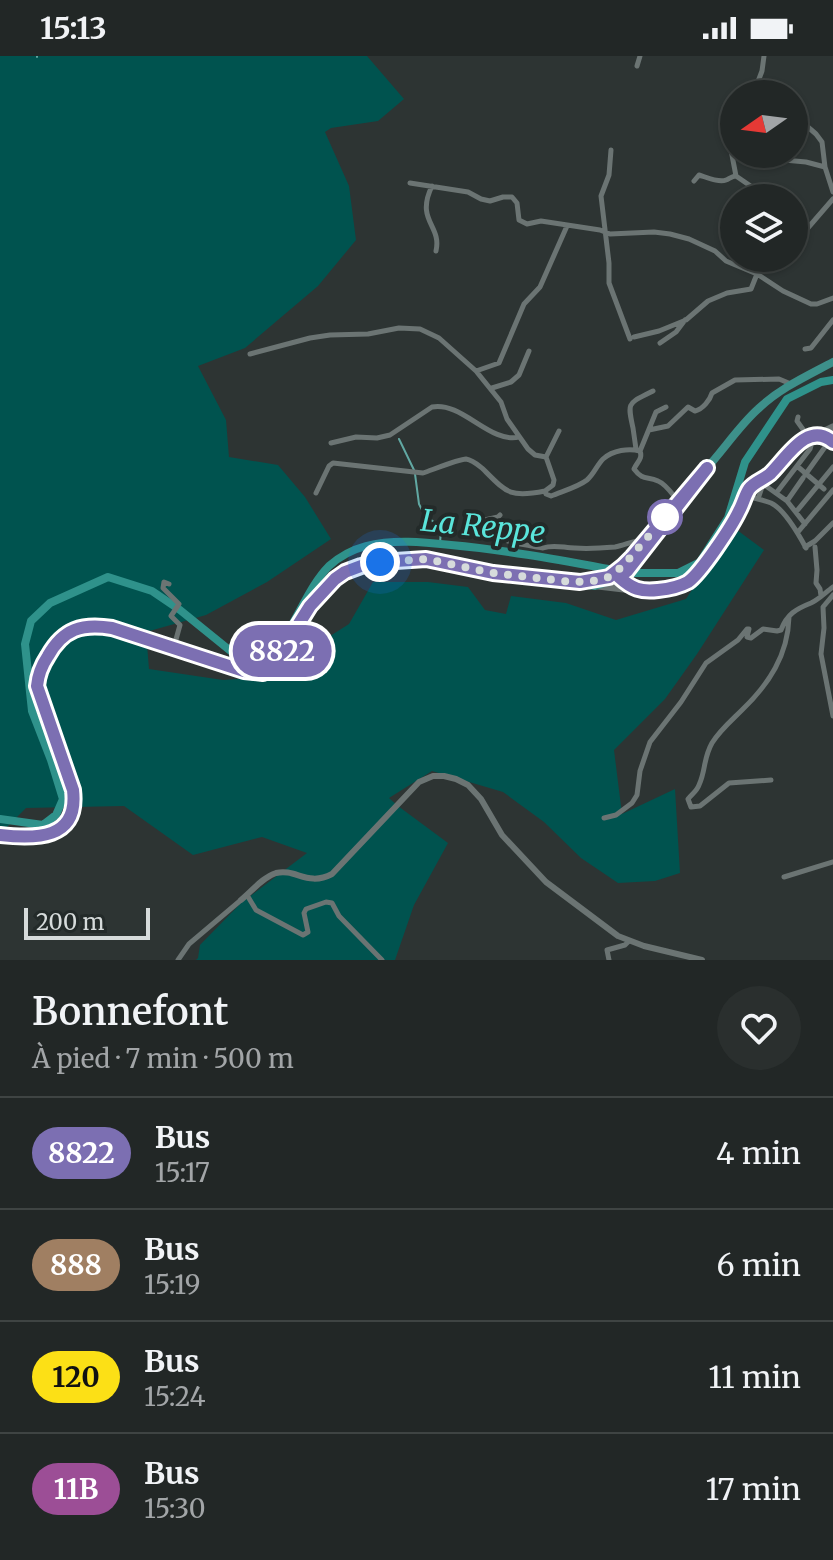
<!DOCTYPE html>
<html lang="fr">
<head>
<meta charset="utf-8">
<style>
  :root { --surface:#222726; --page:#2a2f2e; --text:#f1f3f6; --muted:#a2a5a7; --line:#3f4443 }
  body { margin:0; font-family:Merriweather,serif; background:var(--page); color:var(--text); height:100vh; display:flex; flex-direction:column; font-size:30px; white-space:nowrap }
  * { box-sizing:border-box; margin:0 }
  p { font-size:26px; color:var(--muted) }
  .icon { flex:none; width:44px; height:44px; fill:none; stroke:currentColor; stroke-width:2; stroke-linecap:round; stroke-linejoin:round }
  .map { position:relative; height:904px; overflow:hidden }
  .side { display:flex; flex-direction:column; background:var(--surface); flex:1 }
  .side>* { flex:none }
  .badge { padding:0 16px; border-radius:26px; font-size:28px; line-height:52px }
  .needle { width:52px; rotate:256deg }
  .fabs { position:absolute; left:720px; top:24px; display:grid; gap:16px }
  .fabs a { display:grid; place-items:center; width:88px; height:88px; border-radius:50%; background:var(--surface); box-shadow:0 2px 6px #0004,0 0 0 2px var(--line); font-size:40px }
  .scale { position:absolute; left:24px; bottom:20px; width:126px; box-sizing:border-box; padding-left:8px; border:4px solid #d6dbdb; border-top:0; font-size:22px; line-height:28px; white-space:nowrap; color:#d6dbdb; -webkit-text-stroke:6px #232a29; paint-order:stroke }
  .you { position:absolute; width:40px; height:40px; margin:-20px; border:6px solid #fff; border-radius:50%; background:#1a73e8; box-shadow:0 0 0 12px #1a73e833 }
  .map>.badge { position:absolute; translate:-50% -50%; box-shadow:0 0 0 4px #fff }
  .round { display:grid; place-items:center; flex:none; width:84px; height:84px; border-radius:42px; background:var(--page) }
  .head { display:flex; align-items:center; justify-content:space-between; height:136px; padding:0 32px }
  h1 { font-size:38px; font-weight:600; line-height:60px }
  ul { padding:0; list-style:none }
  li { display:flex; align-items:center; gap:24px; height:112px; padding:0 32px; border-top:2px solid var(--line) }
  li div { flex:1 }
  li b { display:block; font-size:30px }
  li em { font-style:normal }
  li .badge { min-width:88px; font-weight:700; text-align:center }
  .status { display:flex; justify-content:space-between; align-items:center; height:56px; padding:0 40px; background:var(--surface); direction:ltr }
  .status svg { height:22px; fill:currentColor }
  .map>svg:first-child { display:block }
</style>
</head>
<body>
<div class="status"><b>15:13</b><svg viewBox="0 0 49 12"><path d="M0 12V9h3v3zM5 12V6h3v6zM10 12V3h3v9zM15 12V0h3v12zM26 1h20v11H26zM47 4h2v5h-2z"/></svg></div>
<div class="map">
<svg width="833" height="904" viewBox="0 0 833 904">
  <rect width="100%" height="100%" fill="#2d3433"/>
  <!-- green -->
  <path fill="#00534f" d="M 0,0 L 367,0 L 404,43 L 378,65 L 331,72 L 325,76 L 349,130 L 356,184 L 318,230 L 245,292 L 198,310 L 226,364 L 229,401 L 278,409 L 305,441 L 331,483 L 267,526 L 206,559 L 146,576 L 149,613 L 223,624 L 253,622 L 270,618 L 349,568 L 373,526 L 428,526 L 468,531 L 485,554 L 506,558 L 511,540 L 566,547 L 616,564 L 686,543 L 733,471 L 764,494 L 697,598 L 665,643 L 614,694 L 622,758 L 675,733 L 680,817 L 655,825 L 618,827 L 581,802 L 544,766 L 503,736 L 432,715 L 389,742 L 398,750 L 448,787 L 414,849 L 395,904 L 196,904 L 198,902 L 200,889 L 241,847 L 307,797 L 262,781 L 193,799 L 124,750 L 26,752 L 0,778 Z"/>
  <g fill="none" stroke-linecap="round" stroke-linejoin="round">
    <!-- stream -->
    <path stroke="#61a8a3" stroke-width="2" d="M 37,0 L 37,1
      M 399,383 L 414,414
      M 415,418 L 419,448 L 424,458 L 441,472 L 440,488"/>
    <!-- river -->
    <path stroke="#2f928b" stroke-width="8" d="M 630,517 L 678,517 L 700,506 L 728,462 L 745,406 L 787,343 L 821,326 L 833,324
      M 0,763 L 43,769 L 56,759 L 63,743 L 51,704 L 32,655 L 25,588 L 31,565 L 50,547 L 108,521 L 152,535 L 180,554 L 238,601 L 258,608 C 291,589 302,537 329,510 C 340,500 351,494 366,490 C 394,483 423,486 451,489 C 506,494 559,504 614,514"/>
    <!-- minor -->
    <path stroke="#6b7473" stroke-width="5" d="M 637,10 L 640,0
      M 759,38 L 756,31 L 762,15 L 764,0
      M 794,59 L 816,78 L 822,86 L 825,111 L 833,136
      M 611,94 L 609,119 L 601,140 L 609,207 L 609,227 L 630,283
      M 731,94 L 736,120
      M 762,98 L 773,103 L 806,106 L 825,111
      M 694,125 L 699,119 C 706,121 719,127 726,124 C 729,123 732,120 736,120 L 768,142
      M 410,127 L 468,136 L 481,143 L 490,145 L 503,141 L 512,141 L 517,147 L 519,164 L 527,168 L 541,165 L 600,174 L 610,178 L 654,176 L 670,178 L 689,183 L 715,195 L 726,205 L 757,218 L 783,235 L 811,248 L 817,248 L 833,242
      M 432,130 C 415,165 442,169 436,195
      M 794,176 L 796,178 L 807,173 L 833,143
      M 634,281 L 659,275 L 686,264 L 708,245 L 727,237 L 751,233 L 757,218
      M 660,287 L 676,276 L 685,264
      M 805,293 L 811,292 L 833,264
      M 250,298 L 310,282 L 330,279 L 368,278 L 399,272 L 420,273 L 439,282 L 476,315 L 501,346 L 507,363 L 528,393 L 535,399 L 546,401 L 554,424 L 553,429 L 545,435
      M 476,315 L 499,307 L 524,248 L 540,231 L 567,170
      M 492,332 L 511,326 L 519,319 L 529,295
      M 649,374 L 668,370 L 688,351 L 695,355 C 703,353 710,344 712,337 L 735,324 L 779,323 L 791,328
      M 331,387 L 356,381 L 377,382 L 390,379 L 432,351 C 462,345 490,388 519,381
      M 636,393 C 635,386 634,379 633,372 C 627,345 628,348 653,335
      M 640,395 L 656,356 L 666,351
      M 546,401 L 559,375
      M 797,410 L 824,433
      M 805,419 L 830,384
      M 761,424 L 763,428 L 787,445 L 805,468
      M 777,436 L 810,393 L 812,386 L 797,365 L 798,361
      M 316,437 L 329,410 L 333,407 L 423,417 C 432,414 459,403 466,403 C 473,404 478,409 483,413 C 507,437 510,442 545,435 L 546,438 L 551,440 C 563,435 578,431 587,424 C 594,418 597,409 603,403 C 613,394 629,392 640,395 C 643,403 637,406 634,413 C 643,425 647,420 658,425 C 666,428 673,439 678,445
      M 746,440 C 754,442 763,444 771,447 C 784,453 799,479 806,492
      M 758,443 L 763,428
      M 787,445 L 803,422
      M 796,456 L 833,411
      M 500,459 L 498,461 L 480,465 L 480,468 C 497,486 519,488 543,492 C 554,488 564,492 575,492 C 588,493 603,492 615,491 C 626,489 636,483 647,484
      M 798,476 L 833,434
      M 805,491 L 815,485 L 833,467
      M 815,491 L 817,514 L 816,527 L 820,533 L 821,540
      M 169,528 L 164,526 L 163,532 L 179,548 L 171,560 L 180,569 L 175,587 L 180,589 L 183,594
      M 833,539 L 823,551 L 824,572 L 821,598 L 833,660
      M 771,724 L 729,727 L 700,750 L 691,751 L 688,743 C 692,738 697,735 699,729 C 706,714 703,703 712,687 C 720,674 732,664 742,654 C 769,628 788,599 789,561
      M 604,762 L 616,759 L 632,747 L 637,739 L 640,715 L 650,686 L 681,646 L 706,607 L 738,584 L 747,573 L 749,573 L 747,581 L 751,582 L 763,573 L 777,575 L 781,574 C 787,558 796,553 811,547 C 818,544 826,536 833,531
      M 784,821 L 833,806
      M 247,839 L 256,854 L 303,879 L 308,876 L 304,857 L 306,853 L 326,846 L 332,847 L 339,860 L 382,904
      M 178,904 L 189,888 L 241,844
      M 609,904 L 607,894 L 625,889 L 629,885"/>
    <!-- tertiary -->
    <path stroke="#6b7473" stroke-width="6" d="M 241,844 C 251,836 263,821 276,817 C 296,812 307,831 332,818 L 419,726 L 433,720 L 444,720 L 456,723 L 468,729 L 481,743 L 502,779 L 546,826 L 618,880 L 644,890 L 702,904"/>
    <!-- secondary -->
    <path stroke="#6b7473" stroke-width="7" d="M 817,379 L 827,381 L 833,386
      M 598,530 L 632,534 L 653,535 L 666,533 L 687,527 L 698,516 L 730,470 L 750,431 L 771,417 L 795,390 L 833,371"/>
    <!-- primary -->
    <path stroke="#3d908a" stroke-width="8" d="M 704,415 C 723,395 738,371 758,353 C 780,332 807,320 833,306
      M 604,522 L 613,519 L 628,505
      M 0,780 C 35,784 79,785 73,734 L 37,630 C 38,619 42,609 48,600 C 63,573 82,567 112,572 L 244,615 L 263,617 L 273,609 L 310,550 L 340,519 L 361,510 L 380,506 L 426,503 L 493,517 L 595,530 L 613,524 L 627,515 L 707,412"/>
  </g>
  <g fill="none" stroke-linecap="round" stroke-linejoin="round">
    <defs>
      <path id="line" d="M 0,779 C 35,783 79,784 73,734 L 37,630 C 38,619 42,609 48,600 C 63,573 82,567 112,572 L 244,615 L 263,617 L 273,609 L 310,550 L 335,523 L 345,516 L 361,510 L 380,506 L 426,503 L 493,517 L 580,526 L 609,521 L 623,510 L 632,501 L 707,412 L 627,515 L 619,521 C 632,533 641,536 658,534 C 668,533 679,531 688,526 C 701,517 732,470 739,455 C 743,448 745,439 749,433 C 754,426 763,424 770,418 C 786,403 807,364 833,386"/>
    </defs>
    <!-- line casing -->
    <use href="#line" stroke="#fff" stroke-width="18"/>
    <!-- line -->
    <use href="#line" stroke="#7c6fb2" stroke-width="12"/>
    <!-- walk -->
    <path stroke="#d6dbdb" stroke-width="8" stroke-dasharray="0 14.4" d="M 380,506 L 426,503 L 493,517 L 572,526 L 593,525 L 609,521 L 623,510 L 665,461"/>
  </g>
  <!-- markers -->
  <circle fill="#fff" stroke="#7c6fb2" stroke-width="4" cx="665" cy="461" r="16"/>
  <g text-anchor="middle" stroke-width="8" stroke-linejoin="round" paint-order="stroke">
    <!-- water labels -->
    <g font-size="30" font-style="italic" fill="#5ae5db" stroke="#232a29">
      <text transform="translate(483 471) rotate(6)" y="10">La Reppe</text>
    </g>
  </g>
</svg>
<div class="fabs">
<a><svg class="needle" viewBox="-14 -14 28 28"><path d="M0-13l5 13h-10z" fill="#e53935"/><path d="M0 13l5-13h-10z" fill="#a2a5a7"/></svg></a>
<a><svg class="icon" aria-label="layers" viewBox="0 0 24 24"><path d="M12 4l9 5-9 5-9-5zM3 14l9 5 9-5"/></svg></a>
</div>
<div class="scale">200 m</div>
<div class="you" style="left:380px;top:506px"></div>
<b class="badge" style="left:282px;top:595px;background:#7c6fb2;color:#fff">8822</b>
</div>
<section class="side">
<div class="head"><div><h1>Bonnefont</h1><p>À pied · 7 min · 500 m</p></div><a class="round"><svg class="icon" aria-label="heart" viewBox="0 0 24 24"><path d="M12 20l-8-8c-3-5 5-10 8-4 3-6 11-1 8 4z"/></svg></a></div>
<ul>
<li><span class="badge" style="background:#7c6fb2;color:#fff">8822</span><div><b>Bus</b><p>15:17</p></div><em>4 min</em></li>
<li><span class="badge" style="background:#a07f62;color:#fff">888</span><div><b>Bus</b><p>15:19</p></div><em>6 min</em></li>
<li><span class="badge" style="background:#fce016;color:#111">120</span><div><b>Bus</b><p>15:24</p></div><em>11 min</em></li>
<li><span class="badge" style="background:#9c4e96;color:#fff">11B</span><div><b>Bus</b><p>15:30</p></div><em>17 min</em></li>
</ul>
</section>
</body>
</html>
